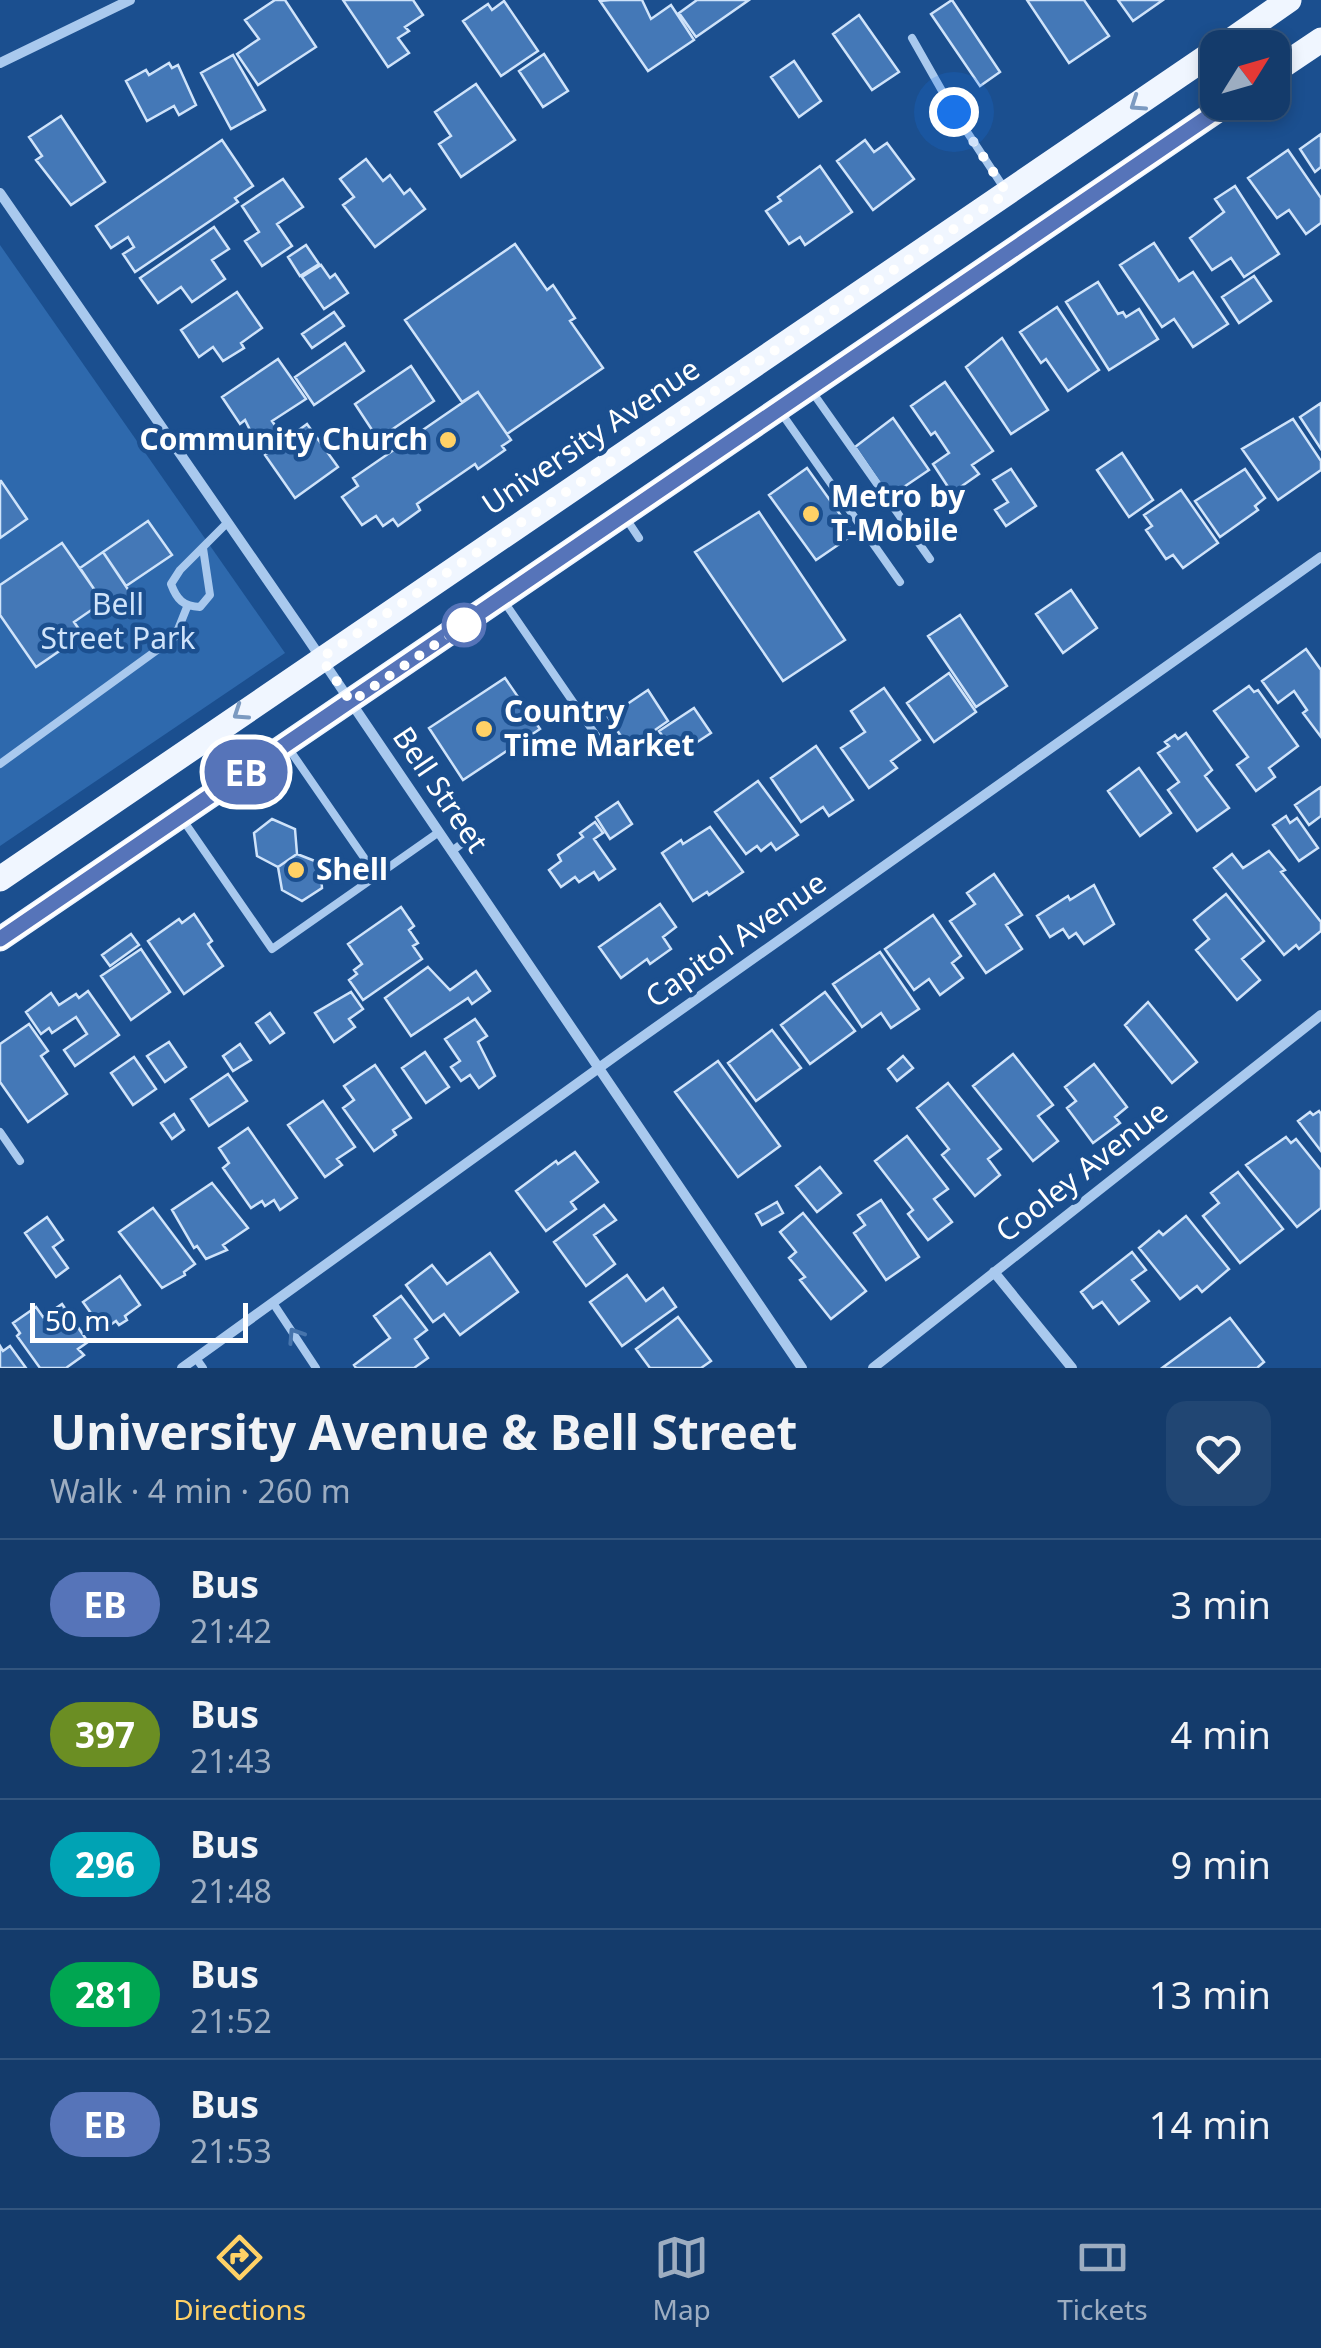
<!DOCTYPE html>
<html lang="en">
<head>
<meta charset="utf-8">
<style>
  :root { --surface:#143b6b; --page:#214673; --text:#f1f3f6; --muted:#9dadc1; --line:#33557e; --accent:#ffd166 }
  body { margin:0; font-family:"Noto Sans",sans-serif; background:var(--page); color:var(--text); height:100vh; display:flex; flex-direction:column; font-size:38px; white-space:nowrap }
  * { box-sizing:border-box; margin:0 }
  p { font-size:32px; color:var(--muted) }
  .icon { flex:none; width:55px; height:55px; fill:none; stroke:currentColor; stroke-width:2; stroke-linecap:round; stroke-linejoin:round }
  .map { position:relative; height:1368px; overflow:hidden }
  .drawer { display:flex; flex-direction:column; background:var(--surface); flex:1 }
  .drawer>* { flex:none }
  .badge { padding:0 20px; border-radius:32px; font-size:35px; line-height:65px }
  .needle { width:65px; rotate:53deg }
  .tools { position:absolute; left:1200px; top:30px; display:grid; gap:20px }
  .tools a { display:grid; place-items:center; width:90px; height:90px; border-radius:20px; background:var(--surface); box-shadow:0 5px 15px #0003,0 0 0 2px var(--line); font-size:50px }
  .scale { position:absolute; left:30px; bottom:25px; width:218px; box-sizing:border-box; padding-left:10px; border:5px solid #fff; border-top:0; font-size:28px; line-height:35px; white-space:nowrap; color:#fff; -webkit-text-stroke:8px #1b4f8f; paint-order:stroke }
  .you { position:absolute; width:50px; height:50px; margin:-25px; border:8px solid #fff; border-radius:50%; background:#1a73e8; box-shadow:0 0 0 15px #1a73e833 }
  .map>.badge { position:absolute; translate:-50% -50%; box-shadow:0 0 0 5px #fff }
  .round { display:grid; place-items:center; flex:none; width:105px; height:105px; border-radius:20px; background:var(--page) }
  .head { display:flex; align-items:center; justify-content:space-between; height:170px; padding:0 50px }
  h1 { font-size:48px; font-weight:700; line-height:75px }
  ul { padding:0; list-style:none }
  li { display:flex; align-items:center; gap:30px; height:130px; padding:0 50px; border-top:2px solid var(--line) }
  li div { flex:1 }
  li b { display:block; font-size:38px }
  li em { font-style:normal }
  li .badge { min-width:110px; font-weight:700; text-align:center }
  .tab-bar { display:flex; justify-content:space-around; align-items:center; height:140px; border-top:2px solid var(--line); background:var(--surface); font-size:28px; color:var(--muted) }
  .tab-bar a { display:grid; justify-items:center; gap:5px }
  .tab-bar .on { color:var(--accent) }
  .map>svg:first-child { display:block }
</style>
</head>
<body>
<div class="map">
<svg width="1321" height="1368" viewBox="0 0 1321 1368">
  <rect width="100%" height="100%" fill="#1b4f8f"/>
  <!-- green -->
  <path fill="#2e69ad" d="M 0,245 L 285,653 L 0,846 Z"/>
  <!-- building -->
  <path fill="#4478b7" stroke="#cfe3fa" stroke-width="2.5" d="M 275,0 L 285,0 L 316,47 L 258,85 L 237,54 L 259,39 L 245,20 Z
    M 343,0 L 413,0 L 423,15 L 405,27 L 409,31 L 398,38 L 409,53 L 388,67 Z
    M 610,0 L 642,0 L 651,19 L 671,5 L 694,40 L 648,71 L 600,1 Z
    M 697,0 L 749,0 L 696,37 L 679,13 Z
    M 952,0 L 1000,72 L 980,86 L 931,14 Z
    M 1027,0 L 1084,0 L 1109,36 L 1069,63 Z
    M 1118,0 L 1163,0 L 1133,21 Z
    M 504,1 L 538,51 L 501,76 L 463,21 L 488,4 L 492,10 Z
    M 859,15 L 899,72 L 872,90 L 833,34 Z
    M 544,54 L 568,91 L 543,107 L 519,71 Z
    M 233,55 L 265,110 L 231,129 L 201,73 Z
    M 794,61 L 821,101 L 799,117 L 771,77 Z
    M 169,63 L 172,68 L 178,65 L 196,105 L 179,115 L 174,106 L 147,121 L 126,81 L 146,70 L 149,75 Z
    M 476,84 L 515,140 L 461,177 L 439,144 L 451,136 L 435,112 Z
    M 61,116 L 105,182 L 71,205 L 36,160 L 42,156 L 29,137 Z
    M 1321,134 L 1321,167 L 1315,172 L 1300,149 Z
    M 222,140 L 253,186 L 235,198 L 238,202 L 135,272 L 123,254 L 134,247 L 128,237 L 111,248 L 96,226 Z
    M 865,140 L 874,152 L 887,143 L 914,179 L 873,210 L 837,161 Z
    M 1288,150 L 1321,198 L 1321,223 L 1306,234 L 1289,210 L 1277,218 L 1248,178 Z
    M 366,159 L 383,181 L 390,175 L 404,194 L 410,189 L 425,209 L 375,247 L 343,205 L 354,197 L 340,179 Z
    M 820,166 L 852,212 L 805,245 L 800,237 L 789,244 L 766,211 L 781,201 L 778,197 Z
    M 283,179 L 303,207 L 277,224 L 292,246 L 262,266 L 245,241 L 259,232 L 242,206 Z
    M 1235,186 L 1279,254 L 1244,277 L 1231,258 L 1212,270 L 1190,238 L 1224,212 L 1215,199 Z
    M 214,227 L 229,249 L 212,260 L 225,279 L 192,302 L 181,287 L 158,303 L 140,278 Z
    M 1154,243 L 1179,281 L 1193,272 L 1228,324 L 1193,347 L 1174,319 L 1162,327 L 1120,265 Z
    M 515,244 L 547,290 L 553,285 L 575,318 L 570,321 L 603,368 L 507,434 L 478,392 L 462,402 L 405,320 Z
    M 306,245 L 319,264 L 300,276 L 288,257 Z
    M 321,265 L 330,278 L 335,274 L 348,293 L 324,309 L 302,277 Z
    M 1254,276 L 1271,301 L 1239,323 L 1222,297 Z
    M 1098,282 L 1118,314 L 1123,312 L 1126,317 L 1139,309 L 1158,339 L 1109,370 L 1066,302 Z
    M 237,292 L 262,328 L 241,343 L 244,348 L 223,361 L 213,347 L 199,357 L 181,330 Z
    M 1057,307 L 1099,370 L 1068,391 L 1046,359 L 1041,363 L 1020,332 Z
    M 334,312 L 344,326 L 312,348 L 302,334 Z
    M 1002,338 L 1048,410 L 1011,434 L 966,367 Z
    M 345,343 L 364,371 L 314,405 L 295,377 Z
    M 278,359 L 306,399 L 272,421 L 279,431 L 258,446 L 245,420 L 240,424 L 222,397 Z
    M 411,366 L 434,401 L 378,439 L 355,404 Z
    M 945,382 L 993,451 L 972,465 L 979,474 L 952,493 L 933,464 L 949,453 L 935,432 L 931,435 L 911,406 Z
    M 478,392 L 511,440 L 502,446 L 505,450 L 478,469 L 475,464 L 417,504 L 420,510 L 398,526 L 393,519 L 383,526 L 376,516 L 362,525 L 342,497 L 358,486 L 353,478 Z
    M 1321,403 L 1321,449 L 1300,417 Z
    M 893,418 L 929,470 L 889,497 L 855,447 Z
    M 1293,419 L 1321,461 L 1321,470 L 1278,500 L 1242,449 Z
    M 307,424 L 338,467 L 295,498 L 265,455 Z
    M 1122,453 L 1153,500 L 1129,517 L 1097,470 Z
    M 807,468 L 854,534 L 816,560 L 769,495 Z
    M 1011,469 L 1036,506 L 1006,526 L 995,510 L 1008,502 L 993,480 Z
    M 1245,469 L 1265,498 L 1255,506 L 1258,510 L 1220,537 L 1195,501 Z
    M 1,481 L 27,519 L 0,538 L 0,481 Z
    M 1181,490 L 1218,543 L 1183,568 L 1173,555 L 1166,559 L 1146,530 L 1152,526 L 1144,515 Z
    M 759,512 L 845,640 L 783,681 L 695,552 Z
    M 148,521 L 172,555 L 126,586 L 103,552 Z
    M 62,543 L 103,602 L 74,622 L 83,635 L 36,667 L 0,615 L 0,585 Z
    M 103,552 L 131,594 L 108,610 L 80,568 Z
    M 1071,590 L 1097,628 L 1063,653 L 1036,614 Z
    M 960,615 L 1007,686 L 976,707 L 928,636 Z
    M 1306,649 L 1321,670 L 1321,737 L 1303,713 L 1307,710 L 1294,691 L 1278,703 L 1262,681 Z
    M 949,673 L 976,712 L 934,742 L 907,703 Z
    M 505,678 L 540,729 L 463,780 L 429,728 Z
    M 1249,686 L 1254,692 L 1258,690 L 1298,746 L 1269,768 L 1275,777 L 1256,791 L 1237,765 L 1248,757 L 1214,711 Z
    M 884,688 L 920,740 L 891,761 L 897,768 L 869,788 L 841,748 L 865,732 L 851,711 Z
    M 648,690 L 668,721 L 629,748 L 608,717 Z
    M 694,708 L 711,733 L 676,756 L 659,731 Z
    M 1186,733 L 1212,770 L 1205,776 L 1229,808 L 1197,831 L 1168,790 L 1179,782 L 1158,753 L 1169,746 L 1165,742 L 1175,735 L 1178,739 Z
    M 816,746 L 853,800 L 829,816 L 823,807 L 801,822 L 771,778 Z
    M 1139,768 L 1171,813 L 1140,836 L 1108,791 Z
    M 758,781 L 798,835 L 776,850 L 771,843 L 761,851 L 757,846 L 746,854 L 715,812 Z
    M 1321,787 L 1321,816 L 1309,825 L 1295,805 Z
    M 618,802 L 632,824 L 610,839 L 596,817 Z
    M 1286,816 L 1290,823 L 1297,818 L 1318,848 L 1299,861 L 1273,825 Z
    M 272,819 L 295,829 L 297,854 L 278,867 L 257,856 L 254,833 Z
    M 595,822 L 603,833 L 594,839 L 615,869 L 599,880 L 594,872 L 579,882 L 575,877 L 561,887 L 549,870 L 561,861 L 558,855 L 583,837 L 580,833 Z
    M 710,827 L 743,872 L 709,895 L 707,892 L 693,901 L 662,853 L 681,840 L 683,844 Z
    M 1269,851 L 1285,870 L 1281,872 L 1321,922 L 1321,931 L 1299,949 L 1296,945 L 1284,955 L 1214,868 L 1232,854 L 1243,868 Z
    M 297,854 L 320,863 L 322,888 L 302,901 L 282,890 L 278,867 Z
    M 994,874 L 1022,915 L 1006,925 L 1022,949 L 986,973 L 950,921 L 975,904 L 967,893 Z
    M 1094,885 L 1114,924 L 1084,944 L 1076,933 L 1069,938 L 1063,929 L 1050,937 L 1037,916 L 1068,896 L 1070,900 Z
    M 1226,894 L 1264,941 L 1242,959 L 1260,980 L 1237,1000 L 1196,950 L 1209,939 L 1194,920 Z
    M 660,904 L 676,927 L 663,937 L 671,949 L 650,964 L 647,959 L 621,978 L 599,947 Z
    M 401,907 L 414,926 L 409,930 L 418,943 L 413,946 L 422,959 L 363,1000 L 349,980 L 357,974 L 354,970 L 362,964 L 348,944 Z
    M 194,914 L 212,941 L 208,944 L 223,966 L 184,994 L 148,941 L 179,919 L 182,923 Z
    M 933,915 L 961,956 L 952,963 L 963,978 L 940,995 L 929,979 L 914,990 L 885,949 Z
    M 131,934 L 139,945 L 110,966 L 102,955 Z
    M 141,949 L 170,992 L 131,1020 L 101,976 Z
    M 880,952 L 919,1009 L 891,1028 L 881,1013 L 862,1027 L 833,984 Z
    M 428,967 L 450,990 L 476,971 L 490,991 L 472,1004 L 468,998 L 411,1036 L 385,998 Z
    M 88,991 L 119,1035 L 75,1066 L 64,1050 L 87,1034 L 76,1017 L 52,1033 L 49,1028 L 41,1034 L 26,1012 L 51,993 L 59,1005 L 76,994 L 79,998 Z
    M 351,992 L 363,1009 L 349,1019 L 355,1027 L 334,1042 L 315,1013 Z
    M 825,992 L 855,1031 L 810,1064 L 781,1025 Z
    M 1148,1002 L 1197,1062 L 1172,1083 L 1125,1025 Z
    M 270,1013 L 284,1033 L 270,1043 L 256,1023 Z
    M 475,1019 L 487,1036 L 478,1042 L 495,1076 L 479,1088 L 470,1075 L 461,1081 L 451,1067 L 460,1061 L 445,1039 Z
    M 29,1024 L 48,1051 L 41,1056 L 67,1094 L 28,1122 L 0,1082 L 0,1044 Z
    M 772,1030 L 801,1068 L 756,1101 L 728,1063 Z
    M 169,1042 L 186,1067 L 165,1082 L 147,1056 Z
    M 240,1044 L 251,1060 L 233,1071 L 223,1056 Z
    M 425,1052 L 449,1087 L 426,1103 L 402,1068 Z
    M 1013,1054 L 1053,1105 L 1038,1116 L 1058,1141 L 1033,1161 L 973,1086 Z
    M 903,1056 L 913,1068 L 897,1081 L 888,1069 Z
    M 134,1057 L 156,1089 L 133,1105 L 111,1073 Z
    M 718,1061 L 780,1146 L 738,1177 L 675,1092 Z
    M 1094,1064 L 1127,1107 L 1115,1117 L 1120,1123 L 1093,1143 L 1067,1108 L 1076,1101 L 1065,1087 Z
    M 375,1065 L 411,1118 L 393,1130 L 396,1135 L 374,1151 L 343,1108 L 354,1100 L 344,1086 Z
    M 228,1074 L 247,1101 L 209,1126 L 191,1099 Z
    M 948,1083 L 1001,1149 L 988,1159 L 1000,1175 L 975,1196 L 942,1155 L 949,1149 L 917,1108 Z
    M 323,1101 L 355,1147 L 337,1159 L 342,1165 L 325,1177 L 288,1125 Z
    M 1319,1111 L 1321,1114 L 1321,1151 L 1298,1121 L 1310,1112 L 1313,1115 Z
    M 174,1114 L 184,1130 L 172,1139 L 161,1123 Z
    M 248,1128 L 297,1198 L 280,1210 L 274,1200 L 265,1206 L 262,1201 L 251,1208 L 223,1168 L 229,1163 L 219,1148 Z
    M 907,1136 L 948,1189 L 934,1199 L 952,1222 L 928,1240 L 908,1214 L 913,1210 L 875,1161 Z
    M 1286,1137 L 1291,1143 L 1296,1139 L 1321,1170 L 1321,1208 L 1297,1227 L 1246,1165 Z
    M 575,1152 L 598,1182 L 571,1202 L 576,1209 L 546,1231 L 516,1191 L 556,1161 L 558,1164 Z
    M 820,1167 L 841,1193 L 817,1212 L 796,1186 Z
    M 1238,1172 L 1283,1229 L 1240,1263 L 1203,1216 L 1219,1203 L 1211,1193 Z
    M 212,1183 L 248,1228 L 223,1245 L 227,1250 L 206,1259 L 197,1246 L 194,1248 L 172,1210 Z
    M 881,1200 L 919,1257 L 886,1280 L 854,1233 L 865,1225 L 858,1215 Z
    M 777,1202 L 783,1213 L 762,1225 L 756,1214 Z
    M 604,1205 L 616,1220 L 594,1235 L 615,1264 L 586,1286 L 554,1242 Z
    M 153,1208 L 195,1264 L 184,1272 L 185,1275 L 162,1288 L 119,1232 Z
    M 803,1213 L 866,1291 L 831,1319 L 800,1280 L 805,1277 L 789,1258 L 796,1252 L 780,1232 Z
    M 1186,1216 L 1229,1269 L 1202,1292 L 1197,1286 L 1180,1299 L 1139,1248 L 1159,1231 L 1163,1235 Z
    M 47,1217 L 63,1240 L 53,1247 L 68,1268 L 56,1277 L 25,1233 Z
    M 1132,1252 L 1146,1270 L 1132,1280 L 1149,1301 L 1119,1324 L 1102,1302 L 1093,1308 L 1081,1292 Z
    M 490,1253 L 518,1292 L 460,1335 L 444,1314 L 433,1322 L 406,1285 L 432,1265 L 447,1284 Z
    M 627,1275 L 646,1301 L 663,1288 L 676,1307 L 622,1346 L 590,1302 Z
    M 120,1276 L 140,1305 L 125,1316 L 127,1320 L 119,1325 L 116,1321 L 103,1330 L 83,1302 Z
    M 401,1296 L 427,1330 L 415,1339 L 428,1358 L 414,1368 L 356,1368 L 354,1365 L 390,1338 L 374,1316 Z
    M 62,1304 L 88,1342 L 78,1349 L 84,1355 L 66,1368 L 40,1368 L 17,1336 L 20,1333 L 13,1323 L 36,1307 L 43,1317 Z
    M 678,1317 L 711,1361 L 701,1368 L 650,1368 L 636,1349 Z
    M 1230,1318 L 1264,1362 L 1257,1368 L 1162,1368 Z
    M 0,1346 L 3,1351 L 10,1346 L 26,1368 L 0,1368 Z"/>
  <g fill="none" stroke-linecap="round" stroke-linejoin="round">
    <!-- service -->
    <path stroke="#a9c9ee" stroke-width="8" d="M 912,38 L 954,112 L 1004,188
      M 813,393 L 930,559
      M 782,414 L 900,582
      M 627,520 L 639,538
      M 203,548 L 210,595 L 200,607 C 183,606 177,600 171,584 L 180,570 L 227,523
      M 505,603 L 604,747
      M 289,749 L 376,875
      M 0,764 L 175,637 L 187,607
      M 183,820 L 272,949 L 439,832
      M 452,851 L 476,833
      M 0,1132 L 20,1161
      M 273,1303 L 316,1368
      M 196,1358 L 203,1368"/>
    <!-- minor -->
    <path stroke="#a9c9ee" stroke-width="10" d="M 0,63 L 130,0
      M 0,193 L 304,633 L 802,1368
      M 994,1272 L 1072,1368
      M 182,1368 L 621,1052 L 1321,557
      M 873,1368 L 1321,1015"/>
    <!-- primary -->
    <path stroke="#f0f6ff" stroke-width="25" d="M 1220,48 L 1289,0
      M 1272,73 L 1321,40
      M 0,879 L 1218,49
      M 0,939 L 1230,102"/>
  </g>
  <!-- one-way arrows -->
  <defs><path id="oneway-chevron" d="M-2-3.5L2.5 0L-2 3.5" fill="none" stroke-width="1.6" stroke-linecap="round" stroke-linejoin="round" transform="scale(2.5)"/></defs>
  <g stroke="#7b9ac1">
    <use href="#oneway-chevron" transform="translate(1137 104) rotate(146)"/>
    <use href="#oneway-chevron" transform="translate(240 713) rotate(146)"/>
  </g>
  <use stroke="#4674ac" href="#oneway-chevron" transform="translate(295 1335) rotate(-123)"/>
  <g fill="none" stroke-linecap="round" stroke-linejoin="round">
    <defs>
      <path id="line" d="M 0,939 L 1230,102"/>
    </defs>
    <!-- line casing -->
    <use href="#line" stroke="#fff" stroke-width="22"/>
    <!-- line -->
    <use href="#line" stroke="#5674b9" stroke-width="15"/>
    <!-- walk -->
    <path stroke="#fff" stroke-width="10" stroke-dasharray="0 18" d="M 464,625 L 351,702 L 321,658 L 1007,193 L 954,112"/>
  </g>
  <!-- markers -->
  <g fill="#ffd166" stroke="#1b4f8f" stroke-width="4">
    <circle cx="448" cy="440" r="10"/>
    <circle cx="811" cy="514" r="10"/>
    <circle cx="484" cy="729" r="10"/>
    <circle cx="296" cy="870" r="10"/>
  </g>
  <circle fill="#fff" stroke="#5674b9" stroke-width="5" cx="464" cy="625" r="20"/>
  <g text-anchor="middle" stroke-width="9" stroke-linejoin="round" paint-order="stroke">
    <!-- street labels -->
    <g font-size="30" fill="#fff" stroke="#1b4f8f">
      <text transform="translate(591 437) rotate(-34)" y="10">University Avenue</text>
      <text transform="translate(440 790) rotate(56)" y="10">Bell Street</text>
      <text transform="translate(736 940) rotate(-35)" y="10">Capitol Avenue</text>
      <text transform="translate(1082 1172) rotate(-38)" y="10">Cooley Avenue</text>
    </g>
    <!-- poi labels -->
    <g font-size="30" font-weight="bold" fill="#fff" stroke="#1b4f8f" text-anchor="start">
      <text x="428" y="450" text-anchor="end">Community Church</text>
      <text x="831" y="507">Metro by<tspan x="831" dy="34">T-Mobile</tspan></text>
      <text x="504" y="722">Country<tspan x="504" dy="34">Time Market</tspan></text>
      <text x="316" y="880">Shell</text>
    </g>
    <!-- park labels -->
    <g font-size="30" fill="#cfe3fa" stroke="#1b4f8f">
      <text x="118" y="615">Bell<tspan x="118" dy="34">Street Park</tspan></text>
    </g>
  </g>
</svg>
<div class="tools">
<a><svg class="needle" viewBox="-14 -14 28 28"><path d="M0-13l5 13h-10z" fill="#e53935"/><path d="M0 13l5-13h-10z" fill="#9dadc1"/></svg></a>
</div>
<div class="scale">50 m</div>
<div class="you" style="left:954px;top:112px"></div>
<b class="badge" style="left:246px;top:772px;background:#5674b9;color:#fff">EB</b>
</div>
<section class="drawer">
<div class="head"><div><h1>University Avenue &amp; Bell Street</h1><p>Walk · 4 min · 260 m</p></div><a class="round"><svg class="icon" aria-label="heart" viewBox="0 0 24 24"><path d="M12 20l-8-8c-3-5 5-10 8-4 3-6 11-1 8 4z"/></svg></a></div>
<ul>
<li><span class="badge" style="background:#5674b9;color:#fff">EB</span><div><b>Bus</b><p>21:42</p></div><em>3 min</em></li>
<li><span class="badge" style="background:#6b8e23;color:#fff">397</span><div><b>Bus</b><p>21:43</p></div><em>4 min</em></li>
<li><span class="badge" style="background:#00a3b4;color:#fff">296</span><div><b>Bus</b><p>21:48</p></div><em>9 min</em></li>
<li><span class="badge" style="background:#00a651;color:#fff">281</span><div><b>Bus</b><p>21:52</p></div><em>13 min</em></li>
<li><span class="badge" style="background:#5674b9;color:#fff">EB</span><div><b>Bus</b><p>21:53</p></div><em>14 min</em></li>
</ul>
</section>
<nav class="tab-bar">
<a class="on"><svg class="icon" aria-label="directions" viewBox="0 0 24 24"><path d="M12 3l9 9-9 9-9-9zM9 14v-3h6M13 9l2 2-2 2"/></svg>Directions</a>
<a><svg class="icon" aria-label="map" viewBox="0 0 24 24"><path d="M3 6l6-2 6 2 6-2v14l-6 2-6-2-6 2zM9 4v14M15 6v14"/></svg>Map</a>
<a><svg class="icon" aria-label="tickets" viewBox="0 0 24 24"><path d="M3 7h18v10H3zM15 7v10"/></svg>Tickets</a>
</nav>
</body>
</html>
